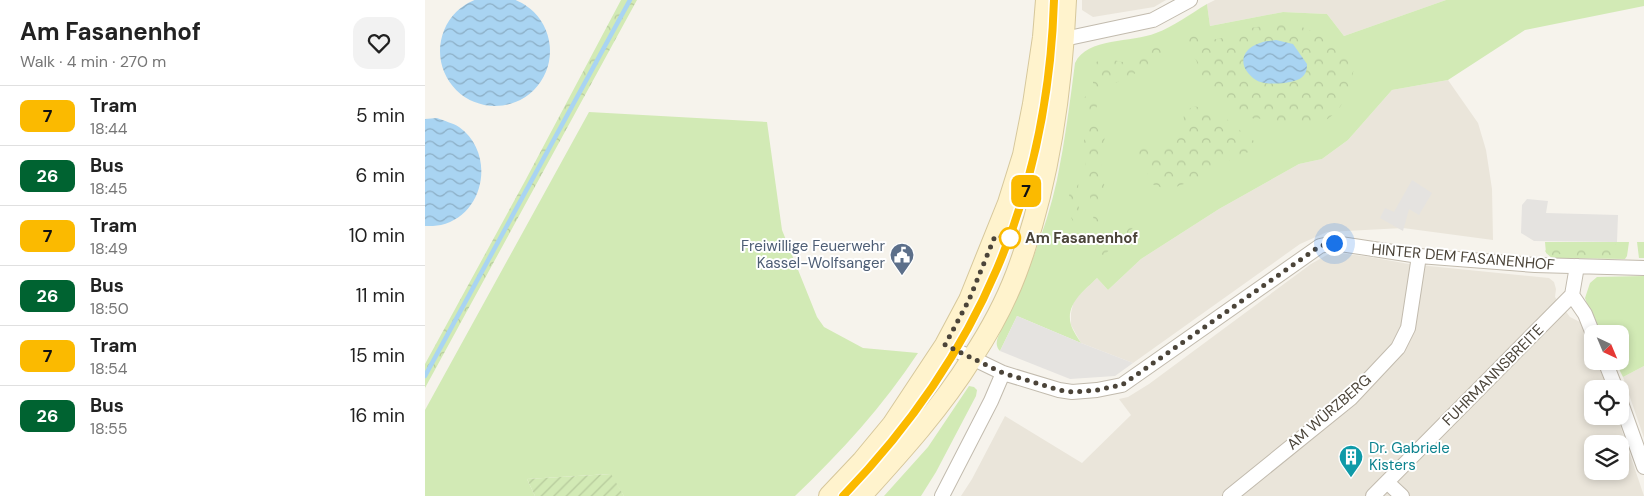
<!DOCTYPE html>
<html lang="en">
<head>
<meta charset="utf-8">
<style>
  :root { --surface:#fff; --page:#f2f2f2; --text:#222; --muted:#767676; --line:#e0e0e0 }
  body { margin:0; font-family:"DM Sans",sans-serif; background:var(--page); color:var(--text); height:100vh; display:flex; flex-direction:column; font-size:19px; white-space:nowrap }
  * { box-sizing:border-box; margin:0 }
  p { font-size:16px; color:var(--muted) }
  .icon { flex:none; width:28px; height:28px; fill:none; stroke:currentColor; stroke-width:2; stroke-linecap:round; stroke-linejoin:round }
  .map { position:relative; flex:1; overflow:hidden }
  .panel { display:flex; flex-direction:column; background:var(--surface); width:425px }
  .panel>* { flex:none }
  .badge { padding:0 10px; border-radius:8px; font-size:18px; line-height:32px }
  .needle { width:32px; rotate:136deg }
  .controls { position:absolute; left:1159px; top:325px; display:grid; gap:10px }
  .controls a { display:grid; place-items:center; width:45px; height:45px; border-radius:10px; background:var(--surface); box-shadow:0 2px 8px #0003; font-size:25px }
  .you { position:absolute; width:25px; height:25px; margin:-12px; border:4px solid #fff; border-radius:50%; background:#1a73e8; box-shadow:0 0 0 8px #1a73e833 }
  .map>.badge { position:absolute; translate:-50% -50%; box-shadow:0 0 0 2px #fff }
  .round { display:grid; place-items:center; flex:none; width:52px; height:52px; border-radius:15px; background:var(--page) }
  .overview { display:flex; align-items:center; justify-content:space-between; height:85px; padding:0 20px }
  h1 { font-size:24px; font-weight:700; line-height:38px }
  ul { padding:0; list-style:none }
  li { display:flex; align-items:center; gap:15px; height:60px; padding:0 20px; border-top:1px solid var(--line) }
  li div { flex:1 }
  li b { display:block; font-size:19px }
  li em { font-style:normal }
  li .badge { min-width:55px; font-weight:700; text-align:center }
  main { display:flex; flex:1; min-height:0 }
  .map>svg:first-child { display:block }
</style>
</head>
<body>
<main>
<section class="panel">
<div class="overview"><div><h1>Am Fasanenhof</h1><p>Walk · 4 min · 270 m</p></div><a class="round"><svg class="icon" aria-label="heart" viewBox="0 0 24 24"><path d="M12 20l-8-8c-3-5 5-10 8-4 3-6 11-1 8 4z"/></svg></a></div>
<ul>
<li><span class="badge" style="background:#fbba00;color:#111">7</span><div><b>Tram</b><p>18:44</p></div><em>5 min</em></li>
<li><span class="badge" style="background:#006331;color:#fff">26</span><div><b>Bus</b><p>18:45</p></div><em>6 min</em></li>
<li><span class="badge" style="background:#fbba00;color:#111">7</span><div><b>Tram</b><p>18:49</p></div><em>10 min</em></li>
<li><span class="badge" style="background:#006331;color:#fff">26</span><div><b>Bus</b><p>18:50</p></div><em>11 min</em></li>
<li><span class="badge" style="background:#fbba00;color:#111">7</span><div><b>Tram</b><p>18:54</p></div><em>15 min</em></li>
<li><span class="badge" style="background:#006331;color:#fff">26</span><div><b>Bus</b><p>18:55</p></div><em>16 min</em></li>
</ul>
</section>
<div class="map">
<svg width="1219" height="496" viewBox="0 0 1219 496">
  <defs>
    <pattern id="forest-crowns" width="20" height="18" patternUnits="userSpaceOnUse" patternTransform="scale(1.25)"><rect width="20" height="18" fill="#d2eab5"/><path d="M2 6a3 3 0 1 1 6 0M12 15a3 3 0 1 1 6 0" fill="none" stroke="#b6ca9c"/></pattern>
    <pattern id="garden-furrows" width="10" height="10" patternUnits="userSpaceOnUse" patternTransform="scale(1.25)"><rect width="10" height="10" fill="#d2eab5"/><path d="M-1 1l2-2M0 10L10 0M9 11l2-2" fill="none" stroke="#b6ca9c"/></pattern>
    <pattern id="water-waves" width="16" height="10" patternUnits="userSpaceOnUse" patternTransform="scale(1.25)"><rect width="16" height="10" fill="#a9d4f2"/><path d="M0 5q4-4 8 0t8 0" fill="none" stroke="#8caec5"/></pattern>
  </defs>
  <rect width="100%" height="100%" fill="#f6f3ec"/>
  <!-- residential -->
  <path fill="#eae5da" fill-rule="evenodd" d="M 657,0 L 741,0 L 729,7 L 668,17 L 657,10 Z
    M 790,0 L 1021,0 L 919,36 L 902,14 L 858,12 L 785,26 L 782,4 Z
    M 1023,80 L 1053,123 L 1061,150 L 1067,189 L 1068,240 L 978,228 L 902,232 L 875,244 L 708,363 L 656,343 L 646,325 L 646,313 L 649,300 L 672,278 L 683,290 L 716,259 L 794,209 L 874,164 L 897,159 L 923,140 L 967,90 Z
    M 907,252 L 945,257 L 984,264 L 1124,278 L 1129,282 L 1131,289 L 1130,297 L 1145,317 L 1155,322 L 1158,326 L 1167,350 L 1168,361 L 1172,361 L 1182,389 L 1168,389 L 1168,416 L 1192,416 L 1219,496 L 536,496 L 547,479 L 580,416 L 657,463 L 706,415 L 694,399 L 703,397 L 724,384 L 886,264 ZM 1168,444 L 1195,444 L 1195,471 L 1168,471 Z
    M 1219,366 L 1219,438 L 1198,377 Z"/>
  <!-- green -->
  <path fill="#d2eab5" d="M 1021,0 L 1219,0 L 1219,6 L 1100,30 L 1023,80 L 967,90 L 923,140 L 897,159 L 874,164 L 794,209 L 716,259 L 683,290 L 672,278 C 659,291 640,304 646,325 C 648,331 653,338 656,343 L 592,316 L 575,351 C 571,347 571,342 573,337 C 597,287 620,235 632,180 C 640,141 645,102 650,63 C 662,37 707,43 731,33 C 748,27 765,14 782,4 L 785,26 L 858,12 L 902,14 L 919,36 Z
    M 164,112 L 342,122 L 357,230 L 392,317 L 399,327 L 438,348 L 493,353 C 458,406 416,452 370,496 L 199,496 L 185,474 L 102,479 L 110,496 L 0,496 L 0,410 Z
    M 1120,242 L 1204,242 L 1202,256 L 1200,259 L 1127,258 L 1121,253 Z
    M 1212,242 L 1219,242 L 1219,258 L 1214,258 Z
    M 1219,276 L 1219,366 L 1198,377 L 1190,361 L 1195,361 L 1195,334 L 1178,334 L 1175,327 L 1170,327 L 1160,298 L 1165,283 L 1172,277 Z
    M 544,386 L 549,387 L 552,390 L 551,396 L 511,472 L 496,496 L 459,496 L 503,447 Z"/>
  <!-- forest -->
  <path fill="url(#forest-crowns)" d="M 196,0 L 212,0 L 0,388 L 0,364 L 100,181 Z
    M 865,22 L 901,37 L 915,50 L 929,69 C 923,91 922,104 904,118 C 896,124 892,127 882,126 L 873,118 L 850,125 L 842,118 L 829,119 L 815,111 L 801,96 L 778,77 L 771,60 L 763,52 L 760,34 L 764,26 L 770,26 L 780,41 L 803,37 L 825,28 Z
    M 728,41 L 738,45 L 739,52 L 728,67 L 717,70 L 678,89 L 668,117 L 680,137 L 675,157 L 678,171 L 680,195 L 675,208 L 673,232 L 679,239 L 688,238 L 702,221 L 708,222 L 710,226 L 679,255 L 673,254 L 666,200 L 662,184 L 659,141 L 663,118 L 655,105 L 668,84 L 668,66 L 676,57 L 697,62 L 710,57 L 714,47 Z
    M 769,106 L 780,109 L 790,118 L 804,120 L 822,137 L 829,141 L 828,149 L 815,157 L 796,163 L 772,179 L 743,190 L 727,184 L 722,172 L 706,150 L 708,144 L 715,143 L 730,149 L 744,142 L 758,128 L 759,112 Z
    M 651,177 C 656,185 651,194 653,203 C 654,211 658,216 658,224 L 655,228 C 638,216 642,193 651,177 Z
    M 1133,242 L 1142,247 L 1157,245 L 1163,248 C 1174,246 1174,241 1185,248 L 1191,244 L 1195,245 L 1200,251 L 1199,255 L 1196,258 L 1184,255 L 1177,256 L 1165,254 L 1150,257 L 1140,253 L 1125,256 L 1120,251 L 1127,244 Z"/>
  <!-- garden -->
  <path fill="url(#garden-furrows)" d="M 186,474 L 199,496 L 110,496 L 102,479 Z"/>
  <!-- parking -->
  <path fill="#e5e3e0" d="M 987,180 L 1007,193 L 994,215 L 984,209 L 978,231 L 955,218 L 960,208 L 969,212 Z
    M 1102,199 L 1123,201 L 1121,213 L 1193,215 L 1192,242 L 1109,241 L 1096,233 L 1097,205 Z
    M 592,316 L 656,343 L 708,363 L 690,376 L 645,379 L 575,351 Z"/>
  <!-- water -->
  <path fill="url(#water-waves)" d="M15 51a55 55 0 1 1 110 0a55 55 0 1 1-110 0Z
    M 851,40 L 868,44 L 882,64 C 882,70 881,74 876,78 C 868,84 839,86 831,80 C 813,68 814,50 835,43 C 840,41 846,41 851,40 Z
    M 12,118 C 19,121 28,123 34,127 C 71,153 60,215 16,225 C 11,226 5,226 0,226 L 0,119 Z"/>
  <g fill="none" stroke-linecap="round" stroke-linejoin="round">
    <!-- stream -->
    <path stroke="#a9d4f2" stroke-width="4.5" d="M 0,376 L 205,0"/>
    <defs>
      <path id="street" d="M 631,38 L 639,39 L 728,20 L 765,0
        M 1147,295 L 1160,314 L 1168,334
        M 520,345 L 578,373 L 634,390 L 647,392 L 672,390 L 697,385 L 895,246 L 909,243 L 994,256 L 1110,265 L 1219,268
        M 1180,361 L 1191,389
        M 1195,400 L 1219,467
        M 962,482 L 977,496
        M 517,496 L 566,401 L 578,373
        M 805,496 L 926,398 L 973,348 L 983,328 L 994,256
        M 948,496 L 1147,295 L 1152,266"/>
      <path id="secondary" d="M 404,496 L 438,460 L 467,425 L 520,345 L 544,300 L 583,203 L 598,155 L 608,104 L 618,37 L 621,0
        M 436,496 C 475,453 516,408 547,358 C 564,332 580,303 591,274 C 624,187 637,92 641,0"/>
    </defs>
    <!-- street casing -->
    <use href="#street" stroke="#c2bbae" stroke-width="16"/>
    <!-- secondary casing -->
    <use href="#secondary" stroke="#d6c79b" stroke-width="22"/>
    <!-- street -->
    <use href="#street" stroke="#fff" stroke-width="14"/>
    <!-- secondary -->
    <use href="#secondary" stroke="#fff3cd" stroke-width="20"/>
    <!-- tram -->
    <path stroke="#9a9a9a" stroke-width="1" d="M 418,496 C 553,358 624,193 629,0"/>
  </g>
  <g fill="none" stroke-linecap="round" stroke-linejoin="round">
    <defs>
      <path id="line" d="M 418,496 C 553,357 623,195 629,0"/>
    </defs>
    <!-- line casing -->
    <use href="#line" stroke="#fff" stroke-width="11"/>
    <!-- line -->
    <use href="#line" stroke="#fbba00" stroke-width="8"/>
    <!-- walk -->
    <path stroke="#4b4439" stroke-width="5" stroke-dasharray="0 9" d="M 585,238 L 570,236 L 544,300 L 520,345 L 578,373 L 634,390 L 648,392 L 672,390 L 697,385 L 895,246 L 909,243"/>
  </g>
  <!-- icons -->
  <defs>
    <symbol id="civic-pin" viewBox="-11 -11 22 30"><path d="M0 17L-7.5 6A9.5 9.5 0 1 1 7.5 6Z" fill="#5c6f8a" stroke="#fff"/><path d="M-.6-6.5H3V-4.5H.6V-3L4-1V1h2V6H-6V1h2V-1L-.6-3ZM-1.2 2.5V6h2.4V2.5Z" fill="#fff"/></symbol>
    <symbol id="building-pin" viewBox="-11 -11 22 30"><path d="M0 17L-7.5 6A9.5 9.5 0 1 1 7.5 6Z" fill="#0f9aa8" stroke="#fff"/><path d="M-4-6H4V6H1V3H-1V6H-4ZM-2.5-4.3h1.7v1.8h-1.7ZM.8-4.3h1.7v1.8H.8ZM-2.5-1h1.7V.8h-1.7ZM.8-1h1.7V.8H.8Z" fill="#fff"/></symbol>
  </defs>
  <g fill-rule="evenodd">
    <use href="#civic-pin" x="463" y="241" width="28" height="38"/>
    <use href="#building-pin" x="912" y="443" width="28" height="38"/>
  </g>
  <!-- markers -->
  <circle fill="#fff" stroke="#fbba00" stroke-width="2.5" cx="585" cy="238" r="10"/>
  <g text-anchor="middle" stroke-width="4" stroke-linejoin="round" paint-order="stroke">
    <!-- stop labels -->
    <g font-size="15" font-weight="bold" fill="#4b4439" stroke="#fff" text-anchor="start">
      <text x="600" y="243">Am Fasanenhof</text>
    </g>
    <!-- service labels -->
    <g font-size="15" fill="#4e5e75" stroke="#fff" text-anchor="end">
      <text x="460" y="251">Freiwillige Feuerwehr<tspan x="460" dy="17">Kassel-Wolfsanger</tspan></text>
    </g>
    <!-- street labels -->
    <g font-size="15" fill="#4b4439" stroke="#fff">
      <text transform="translate(1038 257) rotate(5)" y="5">HINTER DEM FASANENHOF</text>
      <text transform="translate(1068 375) rotate(-45)" y="5">FUHRMANNSBREITE</text>
      <text transform="translate(904 412) rotate(-41)" y="5">AM WÜRZBERG</text>
    </g>
    <!-- culture labels -->
    <g font-size="15" fill="#0d838f" stroke="#fff" text-anchor="start">
      <text x="944" y="453">Dr. Gabriele<tspan x="944" dy="17">Kisters</tspan></text>
    </g>
  </g>
</svg>
<div class="controls">
<a><svg class="needle" viewBox="-14 -14 28 28"><path d="M0-13l5 13h-10z" fill="#e53935"/><path d="M0 13l5-13h-10z" fill="#767676"/></svg></a>
<a><svg class="icon" aria-label="locate" viewBox="0 0 24 24"><circle cx="12" cy="12" r="6"/><path d="M12 2v4M12 18v4M2 12h4M18 12h4"/></svg></a>
<a><svg class="icon" aria-label="layers" viewBox="0 0 24 24"><path d="M12 4l9 5-9 5-9-5zM3 14l9 5 9-5"/></svg></a>
</div>
<div class="you" style="left:909px;top:243px"></div>
<b class="badge" style="left:601px;top:191px;background:#fbba00;color:#111">7</b>
</div>
</main>
</body>
</html>
